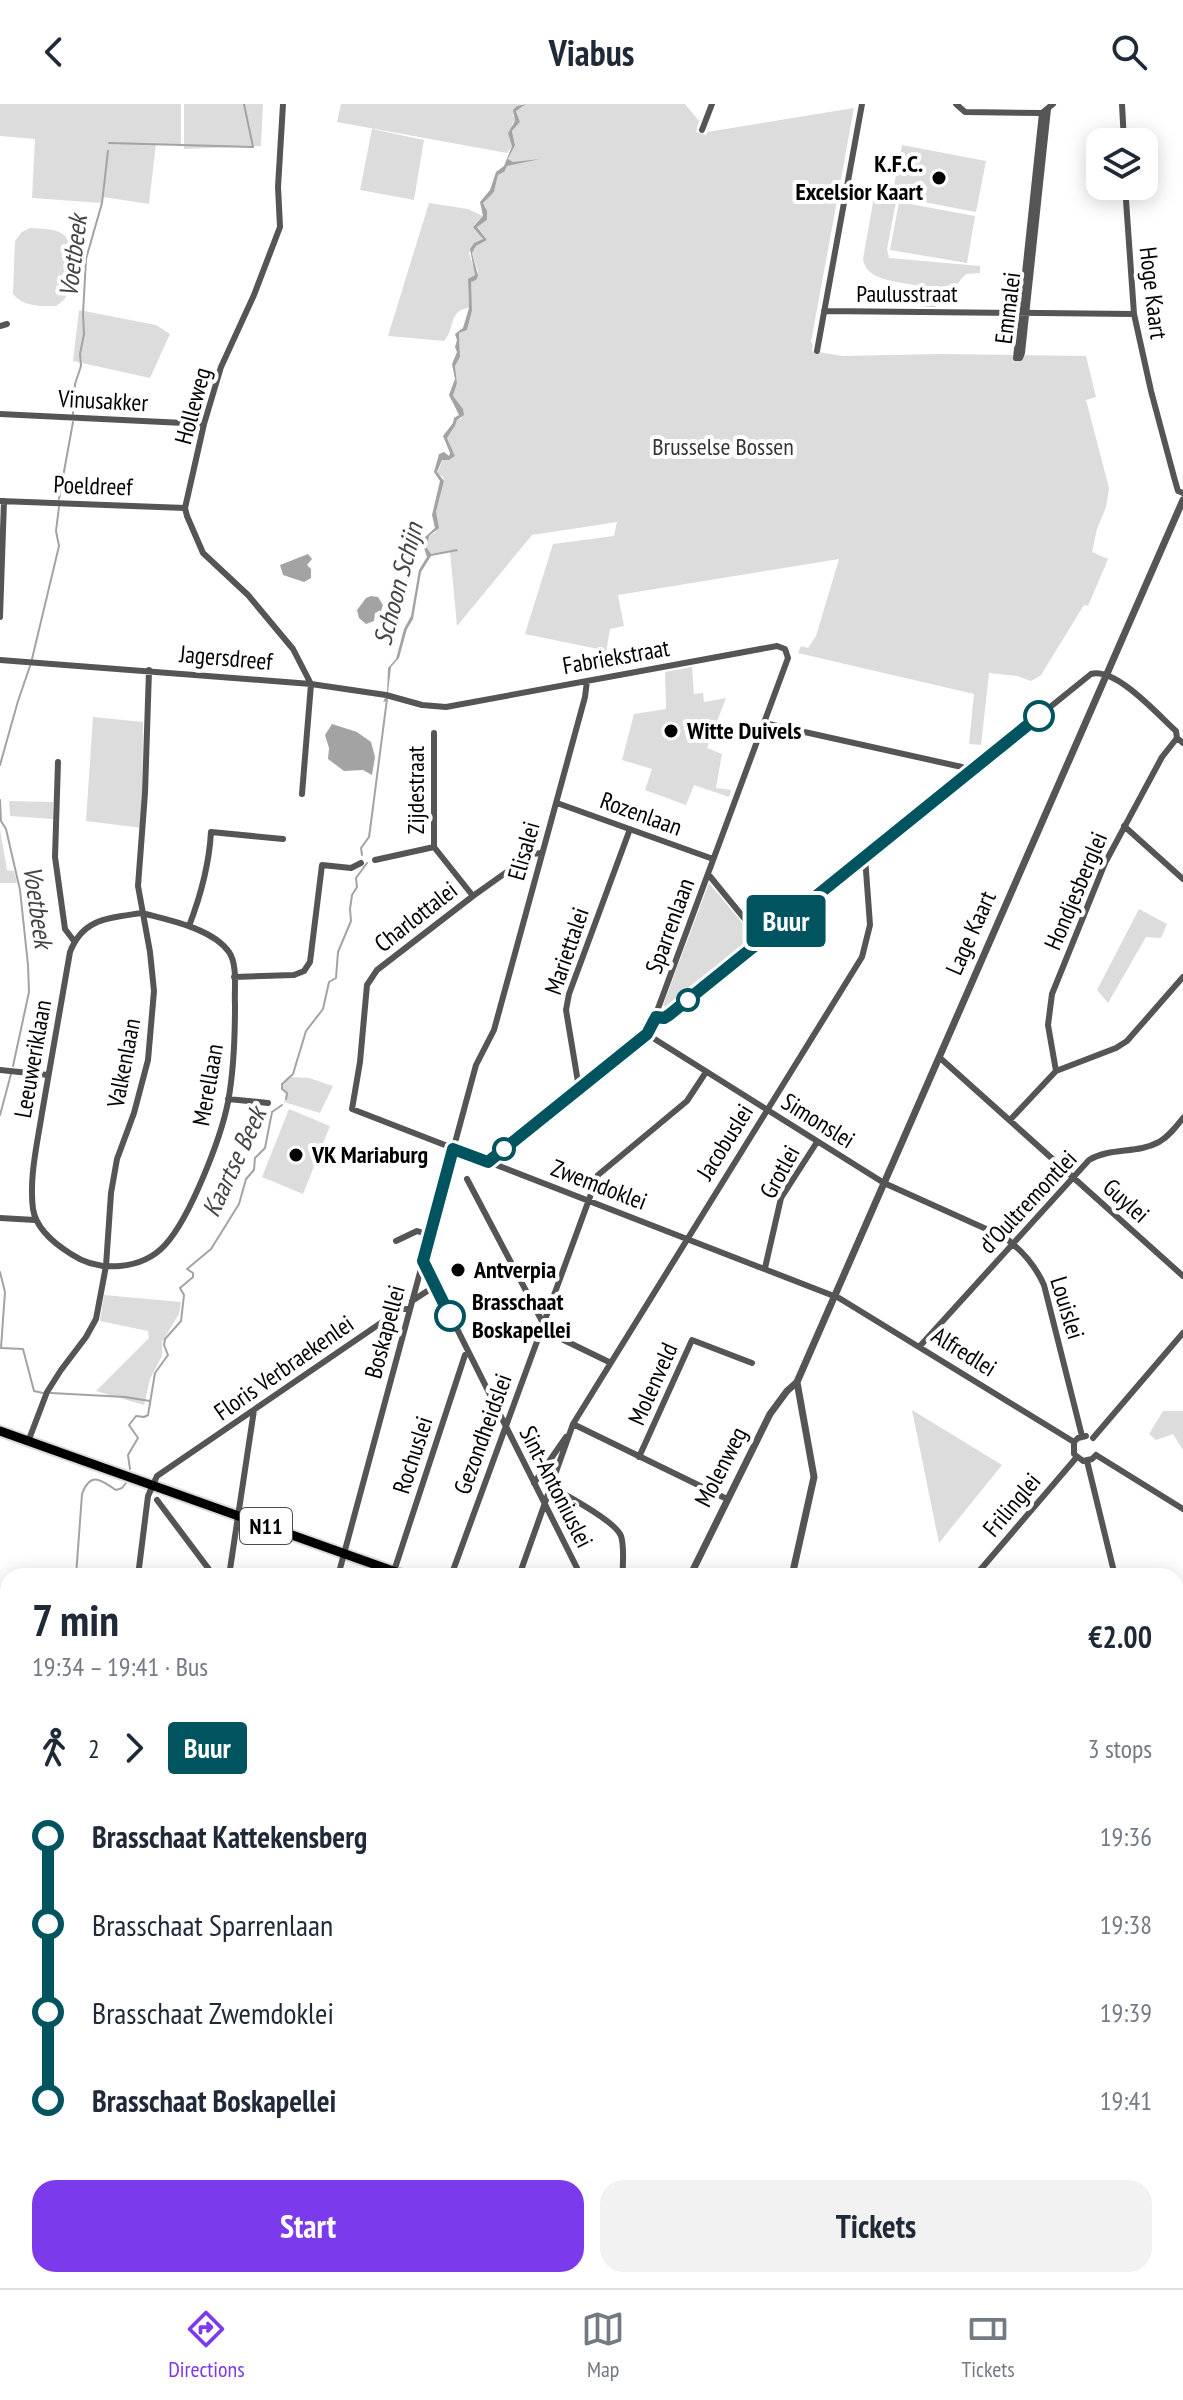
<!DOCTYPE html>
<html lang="en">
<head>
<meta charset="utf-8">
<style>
  :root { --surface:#fff; --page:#f2f2f3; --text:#1f2937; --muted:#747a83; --line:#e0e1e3; --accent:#7c3aed }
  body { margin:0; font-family:"PT Sans Narrow",sans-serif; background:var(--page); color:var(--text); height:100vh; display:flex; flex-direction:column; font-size:30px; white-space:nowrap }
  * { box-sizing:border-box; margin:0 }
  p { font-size:26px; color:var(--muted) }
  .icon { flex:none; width:44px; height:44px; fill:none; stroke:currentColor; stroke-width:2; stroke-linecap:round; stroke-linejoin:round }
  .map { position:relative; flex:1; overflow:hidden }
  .details { position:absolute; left:0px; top:1464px; width:1184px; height:720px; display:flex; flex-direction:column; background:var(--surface); border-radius:24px 24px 0 0; box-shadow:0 4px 20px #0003 }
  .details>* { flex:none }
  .badge { padding:0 16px; border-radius:6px; font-size:28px; line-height:52px }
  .controls { position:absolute; left:1086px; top:24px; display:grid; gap:16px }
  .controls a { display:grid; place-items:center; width:72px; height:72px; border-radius:16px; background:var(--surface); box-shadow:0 4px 20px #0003; font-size:40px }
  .map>.badge { position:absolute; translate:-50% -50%; box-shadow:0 0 0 4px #fff }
  .legs { display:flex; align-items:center; gap:12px; height:88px; padding:0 32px; font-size:26px }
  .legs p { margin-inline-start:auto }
  .head { display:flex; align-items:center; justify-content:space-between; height:136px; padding:0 32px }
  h1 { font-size:44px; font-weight:700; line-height:60px }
  .cta { display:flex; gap:16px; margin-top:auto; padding:16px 32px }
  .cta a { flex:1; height:92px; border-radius:24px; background:var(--accent); color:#fff; font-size:32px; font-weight:700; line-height:92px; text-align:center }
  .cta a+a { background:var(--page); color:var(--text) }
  ul { padding:0 32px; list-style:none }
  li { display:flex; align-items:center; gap:28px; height:88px; font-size:30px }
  li i { display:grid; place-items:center; width:12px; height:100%; margin:0 10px; background:currentColor }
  li i::after { content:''; width:20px; height:20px; margin:-10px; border:6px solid; border-radius:50%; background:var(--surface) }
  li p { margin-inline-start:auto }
  li:first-child i { background:linear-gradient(#0000 50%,currentColor 0) }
  li:last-child i { background:linear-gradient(currentColor 50%,#0000 0) }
  header { display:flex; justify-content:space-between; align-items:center; height:104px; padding:0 32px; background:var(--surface); font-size:36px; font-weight:700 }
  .tabs { display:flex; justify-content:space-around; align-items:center; height:112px; border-top:2px solid var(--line); background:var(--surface); font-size:22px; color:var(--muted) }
  .tabs a { display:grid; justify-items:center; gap:4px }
  .tabs .selected { color:var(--accent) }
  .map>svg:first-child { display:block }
</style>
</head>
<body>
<header><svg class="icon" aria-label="back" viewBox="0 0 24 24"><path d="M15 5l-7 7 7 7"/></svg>Viabus<svg class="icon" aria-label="search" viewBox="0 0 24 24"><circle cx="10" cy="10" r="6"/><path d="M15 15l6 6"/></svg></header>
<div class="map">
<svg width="1183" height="2184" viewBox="0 0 1183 2184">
  <rect width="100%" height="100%" fill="#fff"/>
  <!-- green -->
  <path fill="#dcdcdc" d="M 0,0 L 181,0 L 181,40 L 156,40 L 149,100 L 103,93 L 102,99 L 32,94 L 35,35 L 0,32 Z
    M 184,0 L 263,0 L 261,42 L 184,45 Z
    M 341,0 L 523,0 L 517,2 L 513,11 L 515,17 L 512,20 L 512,42 L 507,49 L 337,18 Z
    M 526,0 L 685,0 L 699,17 L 696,28 L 706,31 L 707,28 L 854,4 L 811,238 L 813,240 L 812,247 L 843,252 L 940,250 L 1086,252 L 1096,293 L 1086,296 L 1109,384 L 1106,403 L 1097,425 L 1092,448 L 1108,455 L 1088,502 L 1084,501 L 1041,571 L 1031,577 L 1017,572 L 989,569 L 981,641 L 969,640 L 974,590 L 798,549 L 801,542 L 808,544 L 816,532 L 839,455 L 618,491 L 624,522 L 610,525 L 603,566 L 594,565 L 598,545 L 525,530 L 553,440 L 614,432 L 617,418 L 532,431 L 457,522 L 450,448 L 457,447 L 430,450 L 427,444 L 429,432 L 436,428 L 436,408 L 444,377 L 443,373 L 437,370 L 443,355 L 449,356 L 455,352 L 447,334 L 455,322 L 457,316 L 462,314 L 453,292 L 457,279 L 455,262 L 460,253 L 459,229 L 467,226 L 472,207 L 470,178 L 478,168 L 472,149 L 476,142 L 487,136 L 477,122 L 487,116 L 487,108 L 483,98 L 494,88 L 498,71 L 503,69 L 515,39 L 512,27 L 520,18 L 516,6 Z
    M 372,25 L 424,36 L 414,96 L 360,86 Z
    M 902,41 L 986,57 L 976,108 L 892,92 Z
    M 875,87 L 890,90 L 896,98 L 887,145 L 889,154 L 980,162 L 980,169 L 966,170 L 957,180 L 936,184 L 936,203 L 925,203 L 925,186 L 923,183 C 903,177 866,179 863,155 Z
    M 899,98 L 975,112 L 967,159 L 890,146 Z
    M 429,99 L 468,105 L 483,112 L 474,121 L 483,136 L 474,139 L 469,149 L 475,168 L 474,173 L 468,175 L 469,204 C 448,206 455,226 444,237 L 388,232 Z
    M 30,124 C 41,125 54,124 63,130 C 74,137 71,175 68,187 C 67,194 62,198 56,202 C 40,202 24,203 13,190 L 15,137 L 22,128 Z
    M 79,206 L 156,221 L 170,230 L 150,274 L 73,257 Z
    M 692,563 L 694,590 L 703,589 L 704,598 L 726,594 L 707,644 L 722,650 L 716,684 L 731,686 L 729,693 L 694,681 L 686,701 L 645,686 L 652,665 L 622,656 L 634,610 L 666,605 L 665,568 Z
    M 93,613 L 143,618 L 142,724 L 86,717 Z
    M 9,697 L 53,698 L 53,715 L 10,712 Z
    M 0,725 L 7,766 L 14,767 L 17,779 L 0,779 Z
    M 709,779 L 755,834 L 668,905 L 663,901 Z
    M 1139,805 L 1167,820 L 1161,834 L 1146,833 L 1108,899 L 1097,886 Z
    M 291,973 L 309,974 L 333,982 L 320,1009 L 284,998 L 287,991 L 282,985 L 282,980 Z
    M 289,1005 L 330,1022 L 303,1090 L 262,1073 Z
    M 104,1191 L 181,1198 L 179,1210 L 162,1238 L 162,1252 L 150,1275 L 144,1301 L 96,1287 L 149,1234 L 148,1227 L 100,1217 Z
    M 912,1306 L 1002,1361 L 939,1439 Z
    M 1163,1307 L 1183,1307 L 1183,1346 L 1173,1330 L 1156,1336 L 1149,1330 Z
    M 1176,1942 L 1183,1944 L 1183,1995 L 1176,2022 Z
    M 935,2176 L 1135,2176 L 1133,2184 L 939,2184 Z"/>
  <!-- water -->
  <path fill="#a3a3a3" d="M 526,0 L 516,7 L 520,18 L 512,27 L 515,41 L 508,55 L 513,58 L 540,55 L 507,62 L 504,68 L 498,71 L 494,88 L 483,99 L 487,107 L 487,116 L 477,123 L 487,136 L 476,142 L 472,149 L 478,172 L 476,176 L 471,178 L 472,207 L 467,226 L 459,229 L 460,253 L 455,262 L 457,279 L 453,292 L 463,305 L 464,311 L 457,316 L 455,322 L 447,334 L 455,352 L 449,356 L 442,356 L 437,368 L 444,377 L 436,408 L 439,424 L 429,432 L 427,444 L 431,450 L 457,445 L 458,447 L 431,452 L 421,468 L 413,515 L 407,525 L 399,554 L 391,563 L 387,597 L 383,598 L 387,590 L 388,564 L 396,555 L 404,525 L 411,512 L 419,466 L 427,453 L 424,444 L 425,433 L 435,424 L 432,411 L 440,377 L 434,368 L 439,350 L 444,348 L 449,352 L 450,349 L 443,332 L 453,319 L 454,314 L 459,311 L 449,291 L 455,275 L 452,260 L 457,248 L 455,243 L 457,236 L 455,230 L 463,224 L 469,204 L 468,175 L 475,171 L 470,145 L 474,139 L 483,135 L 473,123 L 483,112 L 480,98 L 490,86 L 496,68 L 504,62 L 512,42 L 508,29 L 515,17 L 513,6 L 517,2 Z
    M 308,450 L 312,455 L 307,461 L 311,465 L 311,474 L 304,478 L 283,471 L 280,461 Z
    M 371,492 L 378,493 L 383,501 L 381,507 L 375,509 L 374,517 L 366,520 L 359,514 L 357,506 L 366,494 Z
    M 332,620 L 357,628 L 371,638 L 375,653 L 372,671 L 363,666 L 344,667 L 328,655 L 329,644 L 325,631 Z"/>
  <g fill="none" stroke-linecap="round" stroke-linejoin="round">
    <!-- stream -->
    <path stroke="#a3a3a3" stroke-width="2" d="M 109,39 L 253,43 L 244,0
      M 73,310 L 75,280 L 81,262 L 80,250 L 84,230 L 83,210 L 86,155 L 102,99 L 108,47
      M 59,395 L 73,318
      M 32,555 L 59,442 L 56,427 L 59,403
      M 0,661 L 18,597 L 30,562
      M 0,696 L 1,717 L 6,725 L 20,786 L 28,861 L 29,888 L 13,962
      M 362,751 L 361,744 L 369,733 L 370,726 L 387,595
      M 286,995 L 287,989 L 282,985 L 282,980 L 293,970 L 306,927 L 323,905 L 329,878 L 336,874 L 338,848 L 351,817 L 350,805 L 352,791 L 357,783 L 356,774 L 367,759
      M 0,1011 L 11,970
      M 0,1168 L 5,1188 L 1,1244 L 23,1245 L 34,1287 L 43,1289
      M 51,1289 L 125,1293 L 150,1297
      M 130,1365 L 128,1351 L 138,1334 L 129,1321 L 136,1312 L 144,1313 L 148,1311 L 155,1269 L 168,1251 L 164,1241 L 165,1235 L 181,1217 L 184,1191 L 180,1184 L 193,1173 L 193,1169 L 187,1165 L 211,1145 L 239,1100 L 246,1075 L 254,1066 L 255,1054 L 265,1044 L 272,1008 L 282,1001
      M 76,1472 L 82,1390 C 91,1365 103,1378 116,1386 L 122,1384 L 126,1379
      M 0,1852 L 8,1850"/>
    <defs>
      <path id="primary" d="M 0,1327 L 407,1472
        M 1176,1747 L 1183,1749"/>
    </defs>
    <!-- primary casing -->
    <use href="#primary" stroke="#dbdbdb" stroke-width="13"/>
    <!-- minor -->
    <path stroke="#555" stroke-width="6" d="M 283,0 L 278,83 L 280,123 L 254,191 L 221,263 L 204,320 L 185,404 L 187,412 L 203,449 L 248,491 L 293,545 L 311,580
      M 956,0 L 965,8 L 1042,9 L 1053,0
      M 1122,0 L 1124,38
      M 702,26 L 712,0
      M 1125,82 L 1134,210 L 1151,287 L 1174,373 L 1178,387 L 1183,389
      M 824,207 L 1134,210
      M 0,222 L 7,220
      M 817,247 L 862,0
      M 1016,254 L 1020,254 L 1022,249 L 1048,5
      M 1016,254 L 1042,9
      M 0,310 L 204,320
      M 0,397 L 185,404
      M 0,513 L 4,397
      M 0,556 L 311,580 L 386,591 L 422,601 L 446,603 L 777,542 L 785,545 L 788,554 L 650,926 L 488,1058
      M 764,619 L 962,663 L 968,669
      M 58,658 L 55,753 L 65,825 L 74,837
      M 302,690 L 311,580
      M 557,699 L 713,755
      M 1124,722 L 1183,775
      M 434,743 L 434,629
      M 434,743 L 473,792
      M 542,749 L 532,750 L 473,792 L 377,866 L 367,881 L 360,958 L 352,1005 L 839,1194 L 1074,1338
      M 375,756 L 434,743
      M 708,770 L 762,836
      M 142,809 C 168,816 212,824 229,848 C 238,861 234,886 235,901 C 235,933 234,966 228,998 C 221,1034 190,1114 165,1141 C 142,1166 99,1169 71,1150 C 55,1140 36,1125 33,1105 C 29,1074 37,1041 42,1009 C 51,955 61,902 70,848 C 83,814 109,814 142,809 Z
      M 189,822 C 201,791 209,762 211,728 L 283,735
      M 234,873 L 294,871 L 304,867 L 310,858 L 322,761 L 351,764 L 361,759
      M 656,913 L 664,914 L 669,911 L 1091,570 C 1116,563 1158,611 1176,627 L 1177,634 L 1183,639
      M 653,934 L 884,1079 L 1004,1133 C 1022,1146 1035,1161 1044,1181 L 1082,1332
      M 939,953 L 1183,1172
      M 0,966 L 48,971
      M 1056,967 L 1048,921 L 1052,890 L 1105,759 L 1162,653 L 1177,634
      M 579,984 L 566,906 L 569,890 L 630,725
      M 228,995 L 268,999
      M 1010,1016 L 1056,967 L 1116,944 L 1127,937 L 1183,873
      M 467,1075 L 543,1219
      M 0,1114 L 35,1116
      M 396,1137 L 417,1127 L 430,1131
      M 423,1157 L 581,1472
      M 765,1164 L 781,1094 L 817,1038
      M 412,1197 L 435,1182
      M 541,1225 L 609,1258
      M 920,1242 L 1089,1056 C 1111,1043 1137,1050 1159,1038 C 1169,1032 1176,1023 1183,1014
      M 573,1320 L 727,1395
      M 1086,1332 L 1078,1334 L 1074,1338 L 1074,1350 L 1083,1357 L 1092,1355 L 1096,1351
      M 1093,1334 L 1183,1229
      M 28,1338 L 47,1288 L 61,1266 L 86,1233 L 96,1215 L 106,1162 L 111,1089 L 117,1055 L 134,1009 L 148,956 L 154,887 L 150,848 L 138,782 L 145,689 L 149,566
      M 1096,1351 L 1183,1405
      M 639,1353 L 692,1236 L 752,1259
      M 1087,1357 L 1115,1472
      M 534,1379 L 566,1333
      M 551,1383 C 566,1391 616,1418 621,1432 C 625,1444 622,1460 623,1472
      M 157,1396 L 214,1472
      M 394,1467 L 465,1251 L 468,1248
      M 138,1472 L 148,1392 L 157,1372 L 394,1210 L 402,1205 L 410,1205
      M 229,1472 L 254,1306
      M 338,1472 L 476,961 L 494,926 L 585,593 L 587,577
      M 451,1472 L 598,1071 L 687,997 L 706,968
      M 519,1472 L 573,1320 L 862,853 L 870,821 L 865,753
      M 975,1472 L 1076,1354
      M 1176,1726 L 1178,1735 L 1176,1741
      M 1176,1883 L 1183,1884
      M 552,2176 L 552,2184
      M 612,2176 L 619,2184
      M 679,2176 L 683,2184
      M 798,2176 L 801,2184
      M 1138,2177 L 1159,2184
      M 411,2184 L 412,2176
      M 443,2184 L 444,2179"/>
    <!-- tertiary -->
    <path stroke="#555" stroke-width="7" d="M 690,1472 L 770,1310 L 787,1287 L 797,1278 L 1183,396
      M 792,1472 L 814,1373 L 797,1278
      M 1176,2036 L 1183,2010
      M 338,2184 L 338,2176
      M 1136,2184 L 1138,2176"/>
    <!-- primary -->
    <use href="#primary" stroke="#000" stroke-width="9"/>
    <!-- rail -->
    <path stroke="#000" stroke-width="2" stroke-dasharray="12 4 2 4" stroke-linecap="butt" d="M 0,1712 L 8,1717
      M 627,2176 L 634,2184
      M 478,2184 L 479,2176"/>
  </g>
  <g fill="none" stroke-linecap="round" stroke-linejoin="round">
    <defs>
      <path id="line-1" d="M 450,1212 L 423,1157 L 453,1045 L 488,1058 L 647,930 L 656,913 L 664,914 L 669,911 L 1039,612"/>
    </defs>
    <!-- line-1 casing -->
    <use href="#line-1" stroke="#fff" stroke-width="18"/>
    <!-- line-1 -->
    <use href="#line-1" stroke="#005460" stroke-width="12"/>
  </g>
  <!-- markers -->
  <g fill="#000" stroke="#fff" stroke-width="3">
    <circle cx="939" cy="74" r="8"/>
    <circle cx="671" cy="627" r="8"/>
    <circle cx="296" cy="1051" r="8"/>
    <circle cx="458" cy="1166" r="8"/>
  </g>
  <g fill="#fff" stroke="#005460" stroke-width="4">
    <circle cx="1039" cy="612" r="14"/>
    <circle cx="688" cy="896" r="10"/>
    <circle cx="504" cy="1045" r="10"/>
    <circle cx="450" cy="1212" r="14"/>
  </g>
  <g text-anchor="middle" stroke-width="8" stroke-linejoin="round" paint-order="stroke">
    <!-- shield labels -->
    <rect fill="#fff" stroke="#4c4c4c" stroke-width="2" x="240" y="1404" width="52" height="36" rx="6"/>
    <g font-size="22" font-weight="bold" fill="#000">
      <text x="266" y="1430">N11</text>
    </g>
    <!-- poi labels -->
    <g font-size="24" font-weight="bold" fill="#000" stroke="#fff" text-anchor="start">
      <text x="923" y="68" text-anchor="end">K.F.C.<tspan x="923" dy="28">Excelsior Kaart</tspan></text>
      <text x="687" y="635">Witte Duivels</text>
      <text x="312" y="1059">VK Mariaburg</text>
      <text x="474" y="1174">Antverpia</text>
    </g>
    <!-- street labels -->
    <g font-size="24" fill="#000" stroke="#fff">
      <text transform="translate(1153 189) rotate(83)" y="8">Hoge Kaart</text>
      <text x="907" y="198">Paulusstraat</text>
      <text transform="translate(1008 204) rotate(-83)" y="8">Emmalei</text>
      <text transform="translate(103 297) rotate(3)" y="8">Vinusakker</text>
      <text transform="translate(193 302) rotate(-75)" y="8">Holleweg</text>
      <text transform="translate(93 382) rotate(2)" y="8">Poeldreef</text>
      <text transform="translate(616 553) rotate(-10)" y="8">Fabriekstraat</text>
      <text transform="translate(226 554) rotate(5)" y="8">Jagersdreef</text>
      <text transform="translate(416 686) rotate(-90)" y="8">Zijdestraat</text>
      <text transform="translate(641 710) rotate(20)" y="8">Rozenlaan</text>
      <text transform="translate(524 747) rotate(-74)" y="8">Elisalei</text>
      <text transform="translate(1076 787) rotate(-67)" y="8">Hondjesberglei</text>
      <text transform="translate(416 813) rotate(-38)" y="8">Charlottalei</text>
      <text transform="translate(670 822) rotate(-70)" y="8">Sparrenlaan</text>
      <text transform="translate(971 829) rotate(-66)" y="8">Lage Kaart</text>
      <text transform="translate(567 847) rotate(-71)" y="8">Mariettalei</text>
      <text transform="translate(33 955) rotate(-80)" y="8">Leeuweriklaan</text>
      <text transform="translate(124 959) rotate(-79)" y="8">Valkenlaan</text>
      <text transform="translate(208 981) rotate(-80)" y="8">Merellaan</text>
      <text transform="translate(818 1017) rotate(32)" y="8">Simonslei</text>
      <text transform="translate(725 1038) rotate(-58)" y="8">Jacobuslei</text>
      <text transform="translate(780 1068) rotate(-61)" y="8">Grotlei</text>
      <text transform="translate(599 1081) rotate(21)" y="8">Zwemdoklei</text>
      <text transform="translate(1126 1097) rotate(42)" y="8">Guylei</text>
      <text transform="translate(1028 1098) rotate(-47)" y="8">d'Oultremontlei</text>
      <text transform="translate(1067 1204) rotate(73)" y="8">Louislei</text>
      <text transform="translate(385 1228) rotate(-75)" y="8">Boskapellei</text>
      <text transform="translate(964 1248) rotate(32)" y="8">Alfredlei</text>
      <text transform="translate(284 1264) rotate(-35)" y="8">Floris Verbraekenlei</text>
      <text transform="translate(653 1280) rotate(-66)" y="8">Molenveld</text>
      <text transform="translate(483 1330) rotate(-70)" y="8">Gezondheidslei</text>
      <text transform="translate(413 1351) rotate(-72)" y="8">Rochuslei</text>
      <text transform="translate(721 1363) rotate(-63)" y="8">Molenweg</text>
      <text transform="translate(556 1383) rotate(63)" y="8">Sint-Antoniuslei</text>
      <text transform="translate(1012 1401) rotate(-50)" y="8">Frilinglei</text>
    </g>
    <!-- park labels -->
    <g font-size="24" fill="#333" stroke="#fff">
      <text x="723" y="351">Brusselse Bossen</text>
    </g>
    <!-- stop labels -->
    <g font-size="24" font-weight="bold" fill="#000" stroke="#fff" text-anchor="start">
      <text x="472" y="1206">Brasschaat<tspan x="472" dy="28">Boskapellei</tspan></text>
    </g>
    <!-- water labels -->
    <g font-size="26" font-style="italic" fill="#444" stroke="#fff">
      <text transform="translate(73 152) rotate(-83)" y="9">Voetbeek</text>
      <text transform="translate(398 480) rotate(-75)" y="9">Schoon Schijn</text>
      <text transform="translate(38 803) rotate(82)" y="9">Voetbeek</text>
      <text transform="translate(234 1058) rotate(-65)" y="9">Kaartse Beek</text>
    </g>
  </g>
</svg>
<div class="controls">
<a><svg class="icon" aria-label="layers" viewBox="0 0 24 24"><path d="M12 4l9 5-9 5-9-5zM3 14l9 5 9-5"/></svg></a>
</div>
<b class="badge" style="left:786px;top:817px;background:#005460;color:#fff">Buur</b>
<section class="details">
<div class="head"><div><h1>7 min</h1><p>19:34 – 19:41 · Bus</p></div><b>€2.00</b></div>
<div class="legs"><svg class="icon" aria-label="walk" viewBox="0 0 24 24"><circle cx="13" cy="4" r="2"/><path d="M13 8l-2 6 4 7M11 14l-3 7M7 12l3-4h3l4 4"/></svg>2<svg class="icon" aria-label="forward" viewBox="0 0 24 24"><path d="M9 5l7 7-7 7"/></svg><b class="badge" style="background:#005460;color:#fff">Buur</b><p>3 stops</p></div>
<ul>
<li><i style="color:#005460"></i><b>Brasschaat Kattekensberg</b><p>19:36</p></li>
<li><i style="color:#005460"></i><span>Brasschaat Sparrenlaan</span><p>19:38</p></li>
<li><i style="color:#005460"></i><span>Brasschaat Zwemdoklei</span><p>19:39</p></li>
<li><i style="color:#005460"></i><b>Brasschaat Boskapellei</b><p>19:41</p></li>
</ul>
<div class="cta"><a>Start</a><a>Tickets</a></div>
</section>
</div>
<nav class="tabs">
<a class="selected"><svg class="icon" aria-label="directions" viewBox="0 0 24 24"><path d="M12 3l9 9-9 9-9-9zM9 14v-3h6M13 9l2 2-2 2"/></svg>Directions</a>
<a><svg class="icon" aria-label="map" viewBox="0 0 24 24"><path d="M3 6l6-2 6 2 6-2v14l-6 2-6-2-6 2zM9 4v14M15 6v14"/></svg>Map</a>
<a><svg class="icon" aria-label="tickets" viewBox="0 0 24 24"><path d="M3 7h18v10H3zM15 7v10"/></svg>Tickets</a>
</nav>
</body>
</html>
